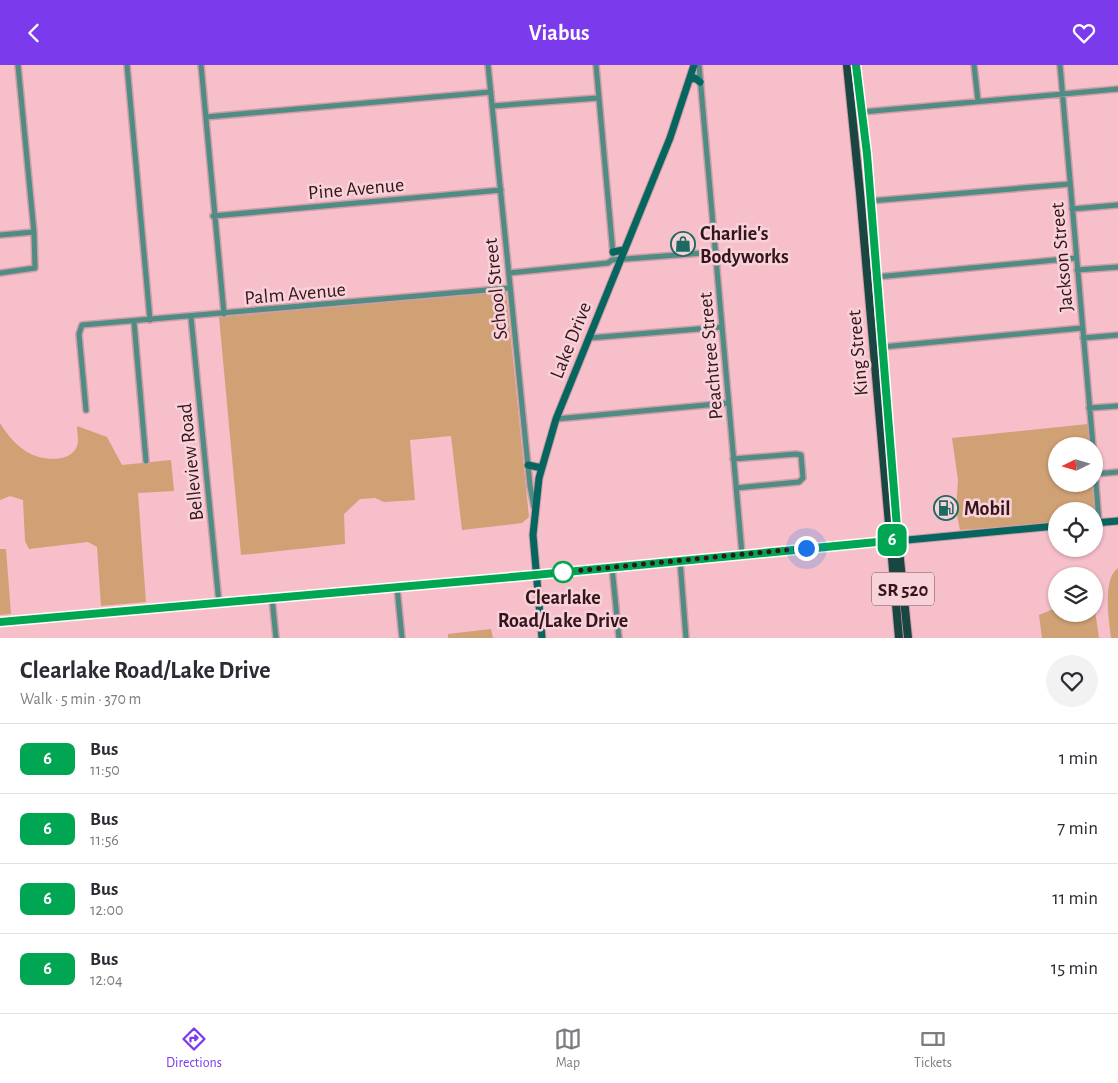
<!DOCTYPE html>
<html lang="en">
<head>
<meta charset="utf-8">
<style>
  :root { --surface:#fff; --page:#f2f2f3; --text:#2b2b33; --muted:#7c7c81; --line:#e1e1e2; --accent:#7c3aed }
  body { margin:0; font-family:"Alegreya Sans",sans-serif; background:var(--page); color:var(--text); height:100vh; display:flex; flex-direction:column; font-size:19px; white-space:nowrap }
  * { box-sizing:border-box; margin:0 }
  p { font-size:16px; color:var(--muted) }
  .icon { flex:none; width:28px; height:28px; fill:none; stroke:currentColor; stroke-width:2; stroke-linecap:round; stroke-linejoin:round }
  .map { position:relative; height:573px; overflow:hidden }
  .drawer { display:flex; flex-direction:column; background:var(--surface); flex:1 }
  .drawer>* { flex:none }
  .badge { padding:0 10px; border-radius:8px; font-size:18px; line-height:32px }
  .needle { width:32px; rotate:265deg }
  .controls { position:absolute; left:1048px; top:372px; display:grid; gap:10px }
  .controls a { display:grid; place-items:center; width:55px; height:55px; border-radius:50%; background:var(--surface); box-shadow:0 1px 4px #0004; font-size:25px }
  .you { position:absolute; width:25px; height:25px; margin:-12px; border:4px solid #fff; border-radius:50%; background:#1a73e8; box-shadow:0 0 0 8px #1a73e833 }
  .map>.badge { position:absolute; translate:-50% -50%; box-shadow:0 0 0 2px #fff }
  .round { display:grid; place-items:center; flex:none; width:52px; height:52px; border-radius:26px; background:var(--page) }
  .head { display:flex; align-items:center; justify-content:space-between; height:85px; padding:0 20px }
  h1 { font-size:24px; font-weight:600; line-height:38px }
  ul { padding:0; list-style:none }
  li { display:flex; align-items:center; gap:15px; height:70px; padding:0 20px; border-top:1px solid var(--line) }
  li div { flex:1 }
  li b { display:block; font-size:19px }
  li em { font-style:normal }
  li .badge { min-width:55px; font-weight:700; text-align:center }
  header { display:flex; justify-content:space-between; align-items:center; height:65px; padding:0 20px; background:var(--accent); color:#fff; font-size:22px; font-weight:600 }
  .menu { display:flex; justify-content:space-around; align-items:center; height:70px; border-top:1px solid var(--line); background:var(--surface); font-size:14px; color:var(--muted) }
  .menu a { display:grid; justify-items:center; gap:2px }
  .menu .current { color:var(--accent) }
  .map>svg:first-child { display:block }
</style>
</head>
<body>
<header><svg class="icon" aria-label="back" viewBox="0 0 24 24"><path d="M15 5l-7 7 7 7"/></svg>Viabus<svg class="icon" aria-label="heart" viewBox="0 0 24 24"><path d="M12 20l-8-8c-3-5 5-10 8-4 3-6 11-1 8 4z"/></svg></header>
<div class="map">
<svg width="1118" height="573" viewBox="0 0 1118 573">
  <rect width="100%" height="100%" fill="#f6bfca"/>
  <!-- green -->
  <path fill="#cfa175" d="M 506,226 L 529,452 L 522,458 L 462,465 L 451,371 L 410,375 L 415,435 L 384,437 L 375,433 L 360,434 L 344,449 L 345,479 L 241,490 L 219,252 Z
    M 0,358 C 7,370 18,383 31,389 C 45,396 75,398 78,377 C 78,372 77,366 77,361 L 107,372 L 122,400 L 171,395 L 174,426 L 138,428 L 146,537 L 101,541 L 97,482 L 88,477 L 29,484 L 25,476 L 23,435 L 10,431 L 0,435 Z
    M 1088,359 L 1090,381 L 1056,381 L 1056,419 L 1093,419 L 1096,455 L 1094,455 L 1094,446 L 1056,446 L 1056,458 L 960,465 L 956,445 L 958,415 L 952,373 Z
    M 0,484 L 6,484 L 11,549 L 0,550 Z
    M 1118,503 L 1118,573 L 1111,573 C 1109,556 1102,514 1118,503 Z
    M 1094,538 L 1099,573 L 1042,573 L 1039,550 L 1056,543 L 1056,549 L 1094,549 Z
    M 491,564 L 493,573 L 448,573 L 448,569 Z"/>
  <g fill="none" stroke-linecap="round" stroke-linejoin="round">
    <defs>
      <path id="street" d="M 127,0 L 150,255
        M 201,0 L 224,249
        M 488,0 L 530,421 L 534,442
        M 596,0 L 613,189
        M 699,0 L 742,489
        M 974,0 L 978,36
        M 1060,0 L 1093,381
        M 493,41 L 598,33
        M 862,47 L 1118,24
        M 206,52 L 491,27
        M 870,136 L 1070,119
        M 1072,144 L 1118,140
        M 213,151 L 501,125
        M 0,170 L 34,167
        M 1077,205 L 1118,202
        M 0,208 L 35,203 L 34,167 L 18,0
        M 509,208 L 608,198 L 612,195 L 716,187
        M 876,212 L 1076,193
        M 191,252 L 219,538
        M 134,257 L 146,396
        M 589,273 L 722,262
        M 1083,273 L 1118,270
        M 882,282 L 1082,263
        M 1089,343 L 1118,341
        M 86,345 L 79,269 L 82,260 L 510,223
        M 556,354 L 728,338
        M 733,394 L 796,389 L 801,390 L 803,413 L 799,417 L 736,423
        M 1094,394 L 1099,457
        M 1095,409 L 1118,407
        M 680,495 L 686,573
        M 612,502 L 619,573
        M 397,522 L 402,573
        M 272,533 L 276,573"/>
      <path id="secondary" d="M 689,15 L 695,13 L 700,17
        M 613,187 L 623,185
        M 528,400 L 542,403
        M 1094,458 L 1118,456
        M 0,557 L 535,510 L 1056,461
        M 542,573 L 533,470 L 539,413 L 556,354 L 670,73 L 694,0"/>
      <path id="primary" d="M 847,0 L 860,128 L 899,573
        M 856,0 L 867,89 L 898,475 L 908,573"/>
    </defs>
    <!-- street casing -->
    <use href="#street" stroke="#cf9da7" stroke-width="8"/>
    <!-- secondary casing -->
    <use href="#secondary" stroke="#cf9da7" stroke-width="9"/>
    <!-- primary casing -->
    <use href="#primary" stroke="#cf9da7" stroke-width="10"/>
    <!-- street -->
    <use href="#street" stroke="#4e8c84" stroke-width="5"/>
    <!-- secondary -->
    <use href="#secondary" stroke="#06665f" stroke-width="7"/>
    <!-- primary -->
    <use href="#primary" stroke="#194641" stroke-width="8"/>
  </g>
  <g fill="none" stroke-linecap="round" stroke-linejoin="round">
    <defs>
      <path id="line" d="M 0,557 L 535,510 L 898,475 L 867,89 L 856,0"/>
    </defs>
    <!-- line casing -->
    <use href="#line" stroke="#fff" stroke-width="11"/>
    <!-- line -->
    <use href="#line" stroke="#00a651" stroke-width="8"/>
    <!-- walk -->
    <path stroke="#35141c" stroke-width="5" stroke-dasharray="0 9" d="M 563,507 L 554,508 L 806,483"/>
  </g>
  <!-- icons -->
  <defs>
    <symbol id="shop-ring" viewBox="-11 -11 22 22"><circle r="9.5" fill="#f8d2d9" stroke="#1f6962" stroke-width="1.5"/><path d="M-5-2.5h2.3a2.7 3.5 0 0 1 5.4 0H5L5.5 6h-11ZM-1.5-2.5h3a1.5 2.3 0 0 0-3 0Z" fill="#1f6962"/></symbol>
    <symbol id="fuel-ring" viewBox="-11 -11 22 22"><circle r="9.5" fill="#f8d2d9" stroke="#1f6962" stroke-width="1.5"/><path d="M-5.5-6h7V0h2V4h1.3V-2.5L3-4.5l.8-.8L6-3V5H2.5V1h-1V6h-7ZM-4.2-4.7v3.2H.2V-4.7Z" fill="#1f6962"/></symbol>
  </defs>
  <g fill-rule="evenodd">
    <use href="#shop-ring" x="669" y="165" width="28" height="28"/>
    <use href="#fuel-ring" x="932" y="429" width="28" height="28"/>
  </g>
  <!-- markers -->
  <circle fill="#fff" stroke="#00a651" stroke-width="2.5" cx="563" cy="507" r="10"/>
  <g text-anchor="middle" stroke-width="5" stroke-linejoin="round" paint-order="stroke">
    <!-- shield labels -->
    <rect fill="#f8d2d9" stroke="#704d55" stroke-width="1" x="872" y="507.5" width="62" height="33" rx="4"/>
    <g font-size="19" font-weight="bold" fill="#35141c">
      <text x="903" y="531">SR 520</text>
    </g>
    <!-- street labels -->
    <g font-size="20" fill="#35141c" stroke="#f8d2d9">
      <text transform="translate(356 123) rotate(-5)" y="7">Pine Avenue</text>
      <text transform="translate(1061 192) rotate(-95)" y="7">Jackson Street</text>
      <text transform="translate(495 224) rotate(-96)" y="7">School Street</text>
      <text transform="translate(295 228) rotate(-5)" y="7">Palm Avenue</text>
      <text transform="translate(570 275) rotate(-68)" y="7">Lake Drive</text>
      <text transform="translate(857 288) rotate(-95)" y="7">King Street</text>
      <text transform="translate(710 291) rotate(-95)" y="7">Peachtree Street</text>
      <text transform="translate(190 397) rotate(-96)" y="7">Belleview Road</text>
    </g>
    <!-- poi labels -->
    <g font-size="20" font-weight="bold" fill="#35141c" stroke="#f8d2d9" text-anchor="start">
      <text x="700" y="175">Charlie's<tspan x="700" dy="23">Bodyworks</tspan></text>
      <text x="964" y="450">Mobil</text>
    </g>
    <!-- stop labels -->
    <g font-size="20" font-weight="bold" fill="#35141c" stroke="#f8d2d9">
      <text x="563" y="539">Clearlake<tspan x="563" dy="23">Road/Lake Drive</tspan></text>
    </g>
  </g>
</svg>
<div class="controls">
<a><svg class="needle" viewBox="-14 -14 28 28"><path d="M0-13l5 13h-10z" fill="#e53935"/><path d="M0 13l5-13h-10z" fill="#7c7c81"/></svg></a>
<a><svg class="icon" aria-label="locate" viewBox="0 0 24 24"><circle cx="12" cy="12" r="6"/><path d="M12 2v4M12 18v4M2 12h4M18 12h4"/></svg></a>
<a><svg class="icon" aria-label="layers" viewBox="0 0 24 24"><path d="M12 4l9 5-9 5-9-5zM3 14l9 5 9-5"/></svg></a>
</div>
<div class="you" style="left:806px;top:483px"></div>
<b class="badge" style="left:892px;top:475px;background:#00a651;color:#fff">6</b>
</div>
<section class="drawer">
<div class="head"><div><h1>Clearlake Road/Lake Drive</h1><p>Walk · 5 min · 370 m</p></div><a class="round"><svg class="icon" aria-label="heart" viewBox="0 0 24 24"><path d="M12 20l-8-8c-3-5 5-10 8-4 3-6 11-1 8 4z"/></svg></a></div>
<ul>
<li><span class="badge" style="background:#00a651;color:#fff">6</span><div><b>Bus</b><p>11:50</p></div><em>1 min</em></li>
<li><span class="badge" style="background:#00a651;color:#fff">6</span><div><b>Bus</b><p>11:56</p></div><em>7 min</em></li>
<li><span class="badge" style="background:#00a651;color:#fff">6</span><div><b>Bus</b><p>12:00</p></div><em>11 min</em></li>
<li><span class="badge" style="background:#00a651;color:#fff">6</span><div><b>Bus</b><p>12:04</p></div><em>15 min</em></li>
</ul>
</section>
<nav class="menu">
<a class="current"><svg class="icon" aria-label="directions" viewBox="0 0 24 24"><path d="M12 3l9 9-9 9-9-9zM9 14v-3h6M13 9l2 2-2 2"/></svg>Directions</a>
<a><svg class="icon" aria-label="map" viewBox="0 0 24 24"><path d="M3 6l6-2 6 2 6-2v14l-6 2-6-2-6 2zM9 4v14M15 6v14"/></svg>Map</a>
<a><svg class="icon" aria-label="tickets" viewBox="0 0 24 24"><path d="M3 7h18v10H3zM15 7v10"/></svg>Tickets</a>
</nav>
</body>
</html>
